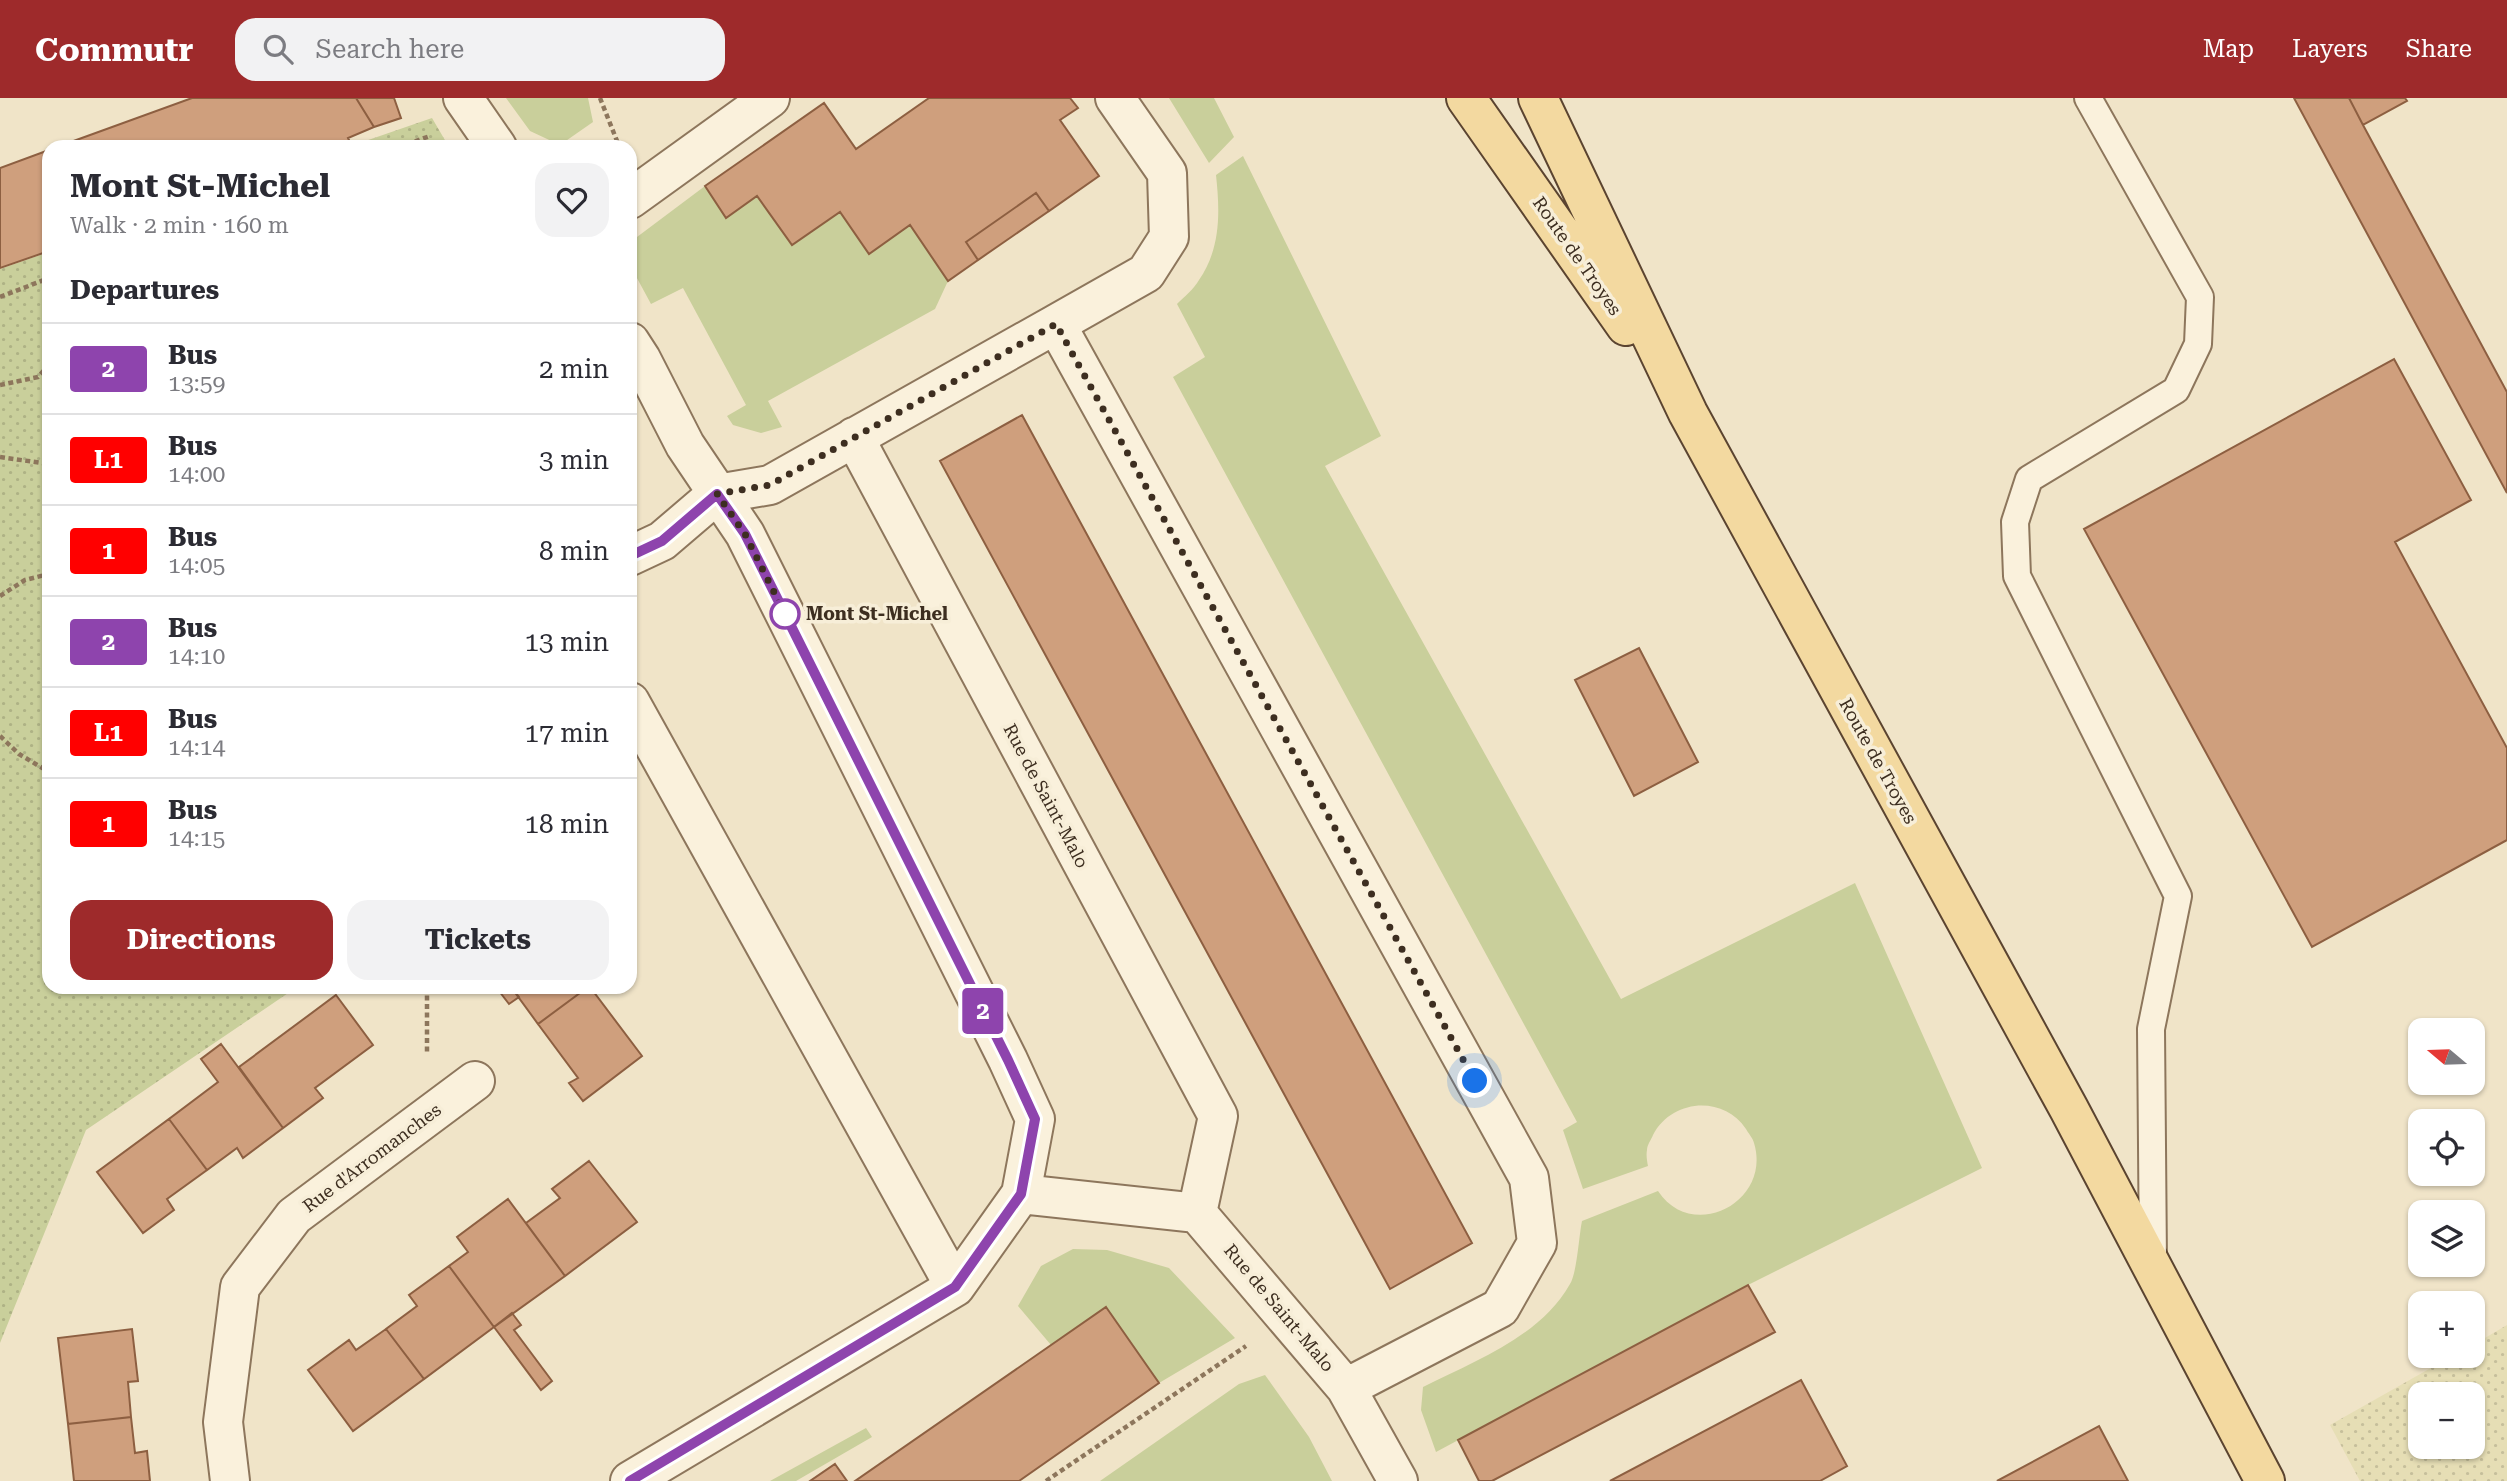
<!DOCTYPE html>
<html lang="en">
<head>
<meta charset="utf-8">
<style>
  :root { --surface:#fff; --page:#f2f2f3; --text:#2b2b33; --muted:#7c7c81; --line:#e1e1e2; --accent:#9e2a2b }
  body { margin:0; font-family:"Roboto Serif",serif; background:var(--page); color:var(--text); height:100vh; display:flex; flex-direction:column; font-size:26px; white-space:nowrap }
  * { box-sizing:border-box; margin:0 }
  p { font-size:23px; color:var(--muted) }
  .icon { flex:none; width:38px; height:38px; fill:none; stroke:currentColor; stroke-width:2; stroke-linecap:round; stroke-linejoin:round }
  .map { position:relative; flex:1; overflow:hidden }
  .details { position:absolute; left:42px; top:42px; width:595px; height:854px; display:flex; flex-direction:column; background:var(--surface); border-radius:21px; box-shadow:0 2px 5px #0004 }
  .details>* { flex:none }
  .badge { padding:0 14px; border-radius:5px; font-size:24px; line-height:46px }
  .needle { width:46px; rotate:289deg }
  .buttons { position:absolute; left:2408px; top:920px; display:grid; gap:14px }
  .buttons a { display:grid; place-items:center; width:77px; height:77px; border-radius:14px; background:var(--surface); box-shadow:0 2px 5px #0004; font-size:35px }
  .you { position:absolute; width:35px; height:35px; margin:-18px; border:5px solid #fff; border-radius:50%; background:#1a73e8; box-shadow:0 0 0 10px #1a73e833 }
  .map>.badge { position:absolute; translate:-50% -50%; box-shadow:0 0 0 4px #fff }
  h2 { padding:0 28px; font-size:26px; line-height:63px }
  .round { display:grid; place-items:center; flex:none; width:74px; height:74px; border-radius:21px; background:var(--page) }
  .head { display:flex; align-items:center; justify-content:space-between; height:119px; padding:0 28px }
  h1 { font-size:33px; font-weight:700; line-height:52px }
  .cta { display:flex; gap:14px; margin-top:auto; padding:14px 28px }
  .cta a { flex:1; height:80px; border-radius:21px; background:var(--accent); color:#fff; font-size:28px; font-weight:700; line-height:80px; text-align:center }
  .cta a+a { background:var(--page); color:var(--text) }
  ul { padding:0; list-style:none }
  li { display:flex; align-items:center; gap:21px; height:91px; padding:0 28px; border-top:2px solid var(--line) }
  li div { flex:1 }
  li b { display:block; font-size:26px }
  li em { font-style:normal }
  li .badge { min-width:77px; font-weight:700; text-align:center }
  header { display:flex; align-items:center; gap:42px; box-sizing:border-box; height:98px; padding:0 35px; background:var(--accent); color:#fff }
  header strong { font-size:33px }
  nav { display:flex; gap:38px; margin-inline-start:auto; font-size:24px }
  .search { width:490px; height:63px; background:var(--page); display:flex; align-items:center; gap:18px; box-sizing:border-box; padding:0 24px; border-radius:21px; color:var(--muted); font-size:26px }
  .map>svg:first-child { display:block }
</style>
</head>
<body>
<header>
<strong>Commutr</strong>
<div class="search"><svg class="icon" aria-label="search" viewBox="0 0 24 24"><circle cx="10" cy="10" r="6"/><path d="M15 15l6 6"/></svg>Search here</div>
<nav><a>Map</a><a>Layers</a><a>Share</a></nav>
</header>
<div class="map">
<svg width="2507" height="1383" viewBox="0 0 2507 1383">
  <defs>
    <pattern id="farmland-dots" width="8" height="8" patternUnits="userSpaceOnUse" patternTransform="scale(1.75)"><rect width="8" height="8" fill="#e6deb5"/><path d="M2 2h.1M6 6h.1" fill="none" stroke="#c6bf9b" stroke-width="1.8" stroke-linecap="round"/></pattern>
    <pattern id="park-dots" width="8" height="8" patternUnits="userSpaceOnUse" patternTransform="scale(1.75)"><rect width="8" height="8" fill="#c9cf9b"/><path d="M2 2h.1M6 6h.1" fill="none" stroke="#aeb285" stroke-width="1.8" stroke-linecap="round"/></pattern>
  </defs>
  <rect width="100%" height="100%" fill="#f0e4c8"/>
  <!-- farmland -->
  <path fill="url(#farmland-dots)" fill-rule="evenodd" d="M 2507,1227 L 2507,1383 L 2360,1383 L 2330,1327 L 2452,1258 L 2473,1258 L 2473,1247 ZM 2420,1297 L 2473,1297 L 2473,1349 L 2420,1349 Z"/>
  <!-- grass -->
  <path fill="#c9cf9b" d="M 506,0 L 588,0 L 593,24 L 560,47 L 530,33 Z
    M 1169,0 L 1214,0 L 1234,39 L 1209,65 Z
    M 1243,58 L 1381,338 L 1325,368 L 1621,901 L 1855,785 L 1982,1070 L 1748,1187 L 1436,1354 L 1421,1312 L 1423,1289 C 1475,1263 1540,1239 1570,1186 C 1577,1175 1579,1137 1582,1123 L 1658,1093 C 1692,1145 1772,1104 1754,1045 C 1753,1040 1748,1035 1746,1031 C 1723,997 1672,1001 1653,1037 C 1651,1042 1647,1047 1647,1052 C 1646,1057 1647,1063 1648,1068 L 1583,1091 L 1563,1032 L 1577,1024 L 1173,279 L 1205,259 L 1177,206 C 1184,199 1194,191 1199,182 C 1221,150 1220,114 1216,77 Z
    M 705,88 L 726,119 L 757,98 L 792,147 L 840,114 L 869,156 L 910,127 L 948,183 L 935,211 L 768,303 L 782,329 L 761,335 L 733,327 L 727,318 L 746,307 L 683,190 L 651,206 L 631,169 L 633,142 Z
    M 1073,1151 L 1107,1152 L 1169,1170 L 1235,1240 L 1159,1285 L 1106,1209 L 1051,1247 L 1018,1208 L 1041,1168 Z
    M 1265,1277 L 1309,1339 L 1332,1383 L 1100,1383 L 1239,1286 Z
    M 866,1330 L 872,1339 L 796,1383 L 770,1383 Z"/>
  <!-- park -->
  <path fill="url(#park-dots)" d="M 432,20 L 449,49 L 348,49 Z
    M 49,154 L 49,889 L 297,889 L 86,1032 L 0,1245 L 0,171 Z"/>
  <!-- building -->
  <path fill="#cf9f7d" stroke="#8d5f41" stroke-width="2" d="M 192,0 L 356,0 L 374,29 L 348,40 L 350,44 L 336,49 L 57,49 Z
    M 356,0 L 394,0 L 401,20 L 374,29 Z
    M 929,0 L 1070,0 L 1078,10 L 1060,22 L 1099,78 L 1049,113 L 1036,95 L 966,144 L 978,162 L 948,183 L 910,127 L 869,156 L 840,114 L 792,147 L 757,98 L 726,120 L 705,88 L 824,5 L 856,51 Z
    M 2294,0 L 2349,0 L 2363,27 L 2507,294 L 2507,395 Z
    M 2349,0 L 2405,0 L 2407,3 L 2363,27 Z
    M 49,52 L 49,153 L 0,170 L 0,70 Z
    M 1036,95 L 1049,113 L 978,162 L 966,144 Z
    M 2394,261 L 2471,402 L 2395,444 L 2507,650 L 2507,742 L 2312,849 L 2084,431 Z
    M 1022,317 L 1472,1145 L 1390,1191 L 940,363 Z
    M 1639,550 L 1698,664 L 1634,698 L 1575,582 Z
    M 496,889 L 511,889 L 519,899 L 509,906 Z
    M 511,889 L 588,889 L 538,926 Z
    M 588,889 L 590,889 L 642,958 L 583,1003 L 569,985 L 578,980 L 538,926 Z
    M 336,897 L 373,947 L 315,990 L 323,1000 L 283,1030 L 239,969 Z
    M 221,946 L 283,1030 L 243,1060 L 237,1050 L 207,1072 L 169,1021 L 218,984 L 201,961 Z
    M 169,1021 L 207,1072 L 167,1101 L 174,1112 L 143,1135 L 97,1074 Z
    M 589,1063 L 637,1124 L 565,1178 L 526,1125 L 560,1100 L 552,1091 Z
    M 508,1101 L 565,1178 L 494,1229 L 449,1168 L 468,1154 L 457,1139 Z
    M 449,1168 L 494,1229 L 424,1281 L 386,1231 L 417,1208 L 409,1197 Z
    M 1748,1187 L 1775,1234 L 1492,1383 L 1479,1383 L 1458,1342 Z
    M 1106,1209 L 1159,1285 L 1019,1383 L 855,1383 Z
    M 512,1215 L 521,1227 L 514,1232 L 552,1283 L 541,1292 L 494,1229 Z
    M 132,1231 L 138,1283 L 128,1284 L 131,1319 L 68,1326 L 58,1240 Z
    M 386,1231 L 424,1281 L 353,1333 L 308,1272 L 349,1242 L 356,1252 Z
    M 1801,1282 L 1847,1368 L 1820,1383 L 1610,1383 Z
    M 131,1319 L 135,1355 L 147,1353 L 150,1383 L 74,1383 L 68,1326 Z
    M 2099,1328 L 2128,1383 L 1997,1383 Z
    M 835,1366 L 847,1383 L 810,1383 Z"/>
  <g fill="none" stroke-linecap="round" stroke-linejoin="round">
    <defs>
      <path id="service" d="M 2088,0 L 2200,199 L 2198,246 L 2176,292 L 2029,381 L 2015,424 L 2017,478 L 2178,798 L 2151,931 L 2153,1165"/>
      <path id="minor" d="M 463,0 L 497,49
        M 630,101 L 770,0
        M 1056,226 L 1146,175 L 1169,139 L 1167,75 L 1115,0
        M 630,458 L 662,443 L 717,396 L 770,387 L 1056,226 L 1529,1080 L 1537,1145 L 1500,1210 L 1346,1290 L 1197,1115 L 1218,1018 L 854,339
        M 630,604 L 955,1189
        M 1021,1096 L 1197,1115
        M 1346,1290 L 1398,1383
        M 230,1383 L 223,1324 L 240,1189 L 294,1118 L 475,983
        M 630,1383 L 955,1189 L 1021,1096 L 1035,1021 L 1008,962 L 745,436 L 685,347 L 641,261 L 630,244"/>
      <path id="primary" d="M 1466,0 L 1626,228
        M 1538,0 L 1688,315 L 2069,1011 L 2265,1383"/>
    </defs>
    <!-- service casing -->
    <use href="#service" stroke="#8d765c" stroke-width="30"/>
    <!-- minor casing -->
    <use href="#minor" stroke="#8d765c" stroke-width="42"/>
    <!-- primary casing -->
    <use href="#primary" stroke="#5b4430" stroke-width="42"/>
    <!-- path -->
    <path stroke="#8d765c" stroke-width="4.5" stroke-dasharray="5 3.5" stroke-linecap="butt" d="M 600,0 L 619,48
      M 399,49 L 430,38
      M 0,199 L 49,180
      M 0,287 L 38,279 L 49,267
      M 0,359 L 49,366
      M 0,498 L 25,482 L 49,476
      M 0,638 L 19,656 L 49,674
      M 427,889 L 427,955
      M 1046,1383 L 1246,1248"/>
    <!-- service -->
    <use href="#service" stroke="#faf1dc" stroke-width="26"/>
    <!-- minor -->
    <use href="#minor" stroke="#faf1dc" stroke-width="38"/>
    <!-- primary -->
    <use href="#primary" stroke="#f3d9a0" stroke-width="38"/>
  </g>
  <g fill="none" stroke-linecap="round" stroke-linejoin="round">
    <defs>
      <path id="line" d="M 630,1383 L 955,1189 L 1021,1096 L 1035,1021 L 1008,962 L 745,436 L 717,396 L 662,443 L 630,458"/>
    </defs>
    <!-- line casing -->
    <use href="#line" stroke="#fff" stroke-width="16"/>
    <!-- line -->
    <use href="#line" stroke="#8e44ad" stroke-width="10"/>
    <!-- walk -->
    <path stroke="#3d2e20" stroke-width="7" stroke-dasharray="0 12.6" d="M 785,516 L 745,436 L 717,396 L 770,387 L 1056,226 L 1475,983"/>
  </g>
  <!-- markers -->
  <circle fill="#fff" stroke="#8e44ad" stroke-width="3.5" cx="785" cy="516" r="14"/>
  <g text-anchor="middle" stroke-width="7" stroke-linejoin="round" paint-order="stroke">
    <!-- street labels -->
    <g font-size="18" fill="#3d2e20" stroke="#f7eed8">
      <text transform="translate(1577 158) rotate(55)" y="6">Route de Troyes</text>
      <text transform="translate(1878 663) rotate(61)" y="6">Route de Troyes</text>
      <text transform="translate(1046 698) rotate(62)" y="6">Rue de Saint-Malo</text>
      <text transform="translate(372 1060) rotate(-37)" y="6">Rue d'Arromanches</text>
      <text transform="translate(1279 1210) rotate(50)" y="6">Rue de Saint-Malo</text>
    </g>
    <!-- stop labels -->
    <g font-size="18" font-weight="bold" fill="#3d2e20" stroke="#f7eed8" text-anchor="start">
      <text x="806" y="522">Mont St-Michel</text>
    </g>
  </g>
</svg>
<div class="buttons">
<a><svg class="needle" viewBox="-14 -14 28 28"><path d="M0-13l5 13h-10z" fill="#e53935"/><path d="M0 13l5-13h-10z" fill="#7c7c81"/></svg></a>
<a><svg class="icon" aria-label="locate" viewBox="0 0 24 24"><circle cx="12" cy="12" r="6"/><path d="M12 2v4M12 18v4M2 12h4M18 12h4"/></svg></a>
<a><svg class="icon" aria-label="layers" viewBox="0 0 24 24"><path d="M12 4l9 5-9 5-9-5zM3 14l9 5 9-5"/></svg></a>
<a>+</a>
<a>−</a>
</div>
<div class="you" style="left:1475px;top:983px"></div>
<b class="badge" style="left:983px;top:913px;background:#8e44ad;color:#fff">2</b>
<section class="details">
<div class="head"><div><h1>Mont St-Michel</h1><p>Walk · 2 min · 160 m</p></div><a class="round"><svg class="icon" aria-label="heart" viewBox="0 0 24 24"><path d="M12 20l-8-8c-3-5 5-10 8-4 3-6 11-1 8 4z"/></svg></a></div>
<h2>Departures</h2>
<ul>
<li><span class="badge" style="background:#8e44ad;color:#fff">2</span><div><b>Bus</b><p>13:59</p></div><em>2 min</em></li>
<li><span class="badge" style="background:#f00;color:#fff">L1</span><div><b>Bus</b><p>14:00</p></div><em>3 min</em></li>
<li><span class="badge" style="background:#f00;color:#fff">1</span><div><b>Bus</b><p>14:05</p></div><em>8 min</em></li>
<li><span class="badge" style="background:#8e44ad;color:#fff">2</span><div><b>Bus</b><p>14:10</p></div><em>13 min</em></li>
<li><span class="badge" style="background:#f00;color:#fff">L1</span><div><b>Bus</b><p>14:14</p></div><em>17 min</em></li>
<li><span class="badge" style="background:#f00;color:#fff">1</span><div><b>Bus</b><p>14:15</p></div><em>18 min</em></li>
</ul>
<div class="cta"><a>Directions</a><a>Tickets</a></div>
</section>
</div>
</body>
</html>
